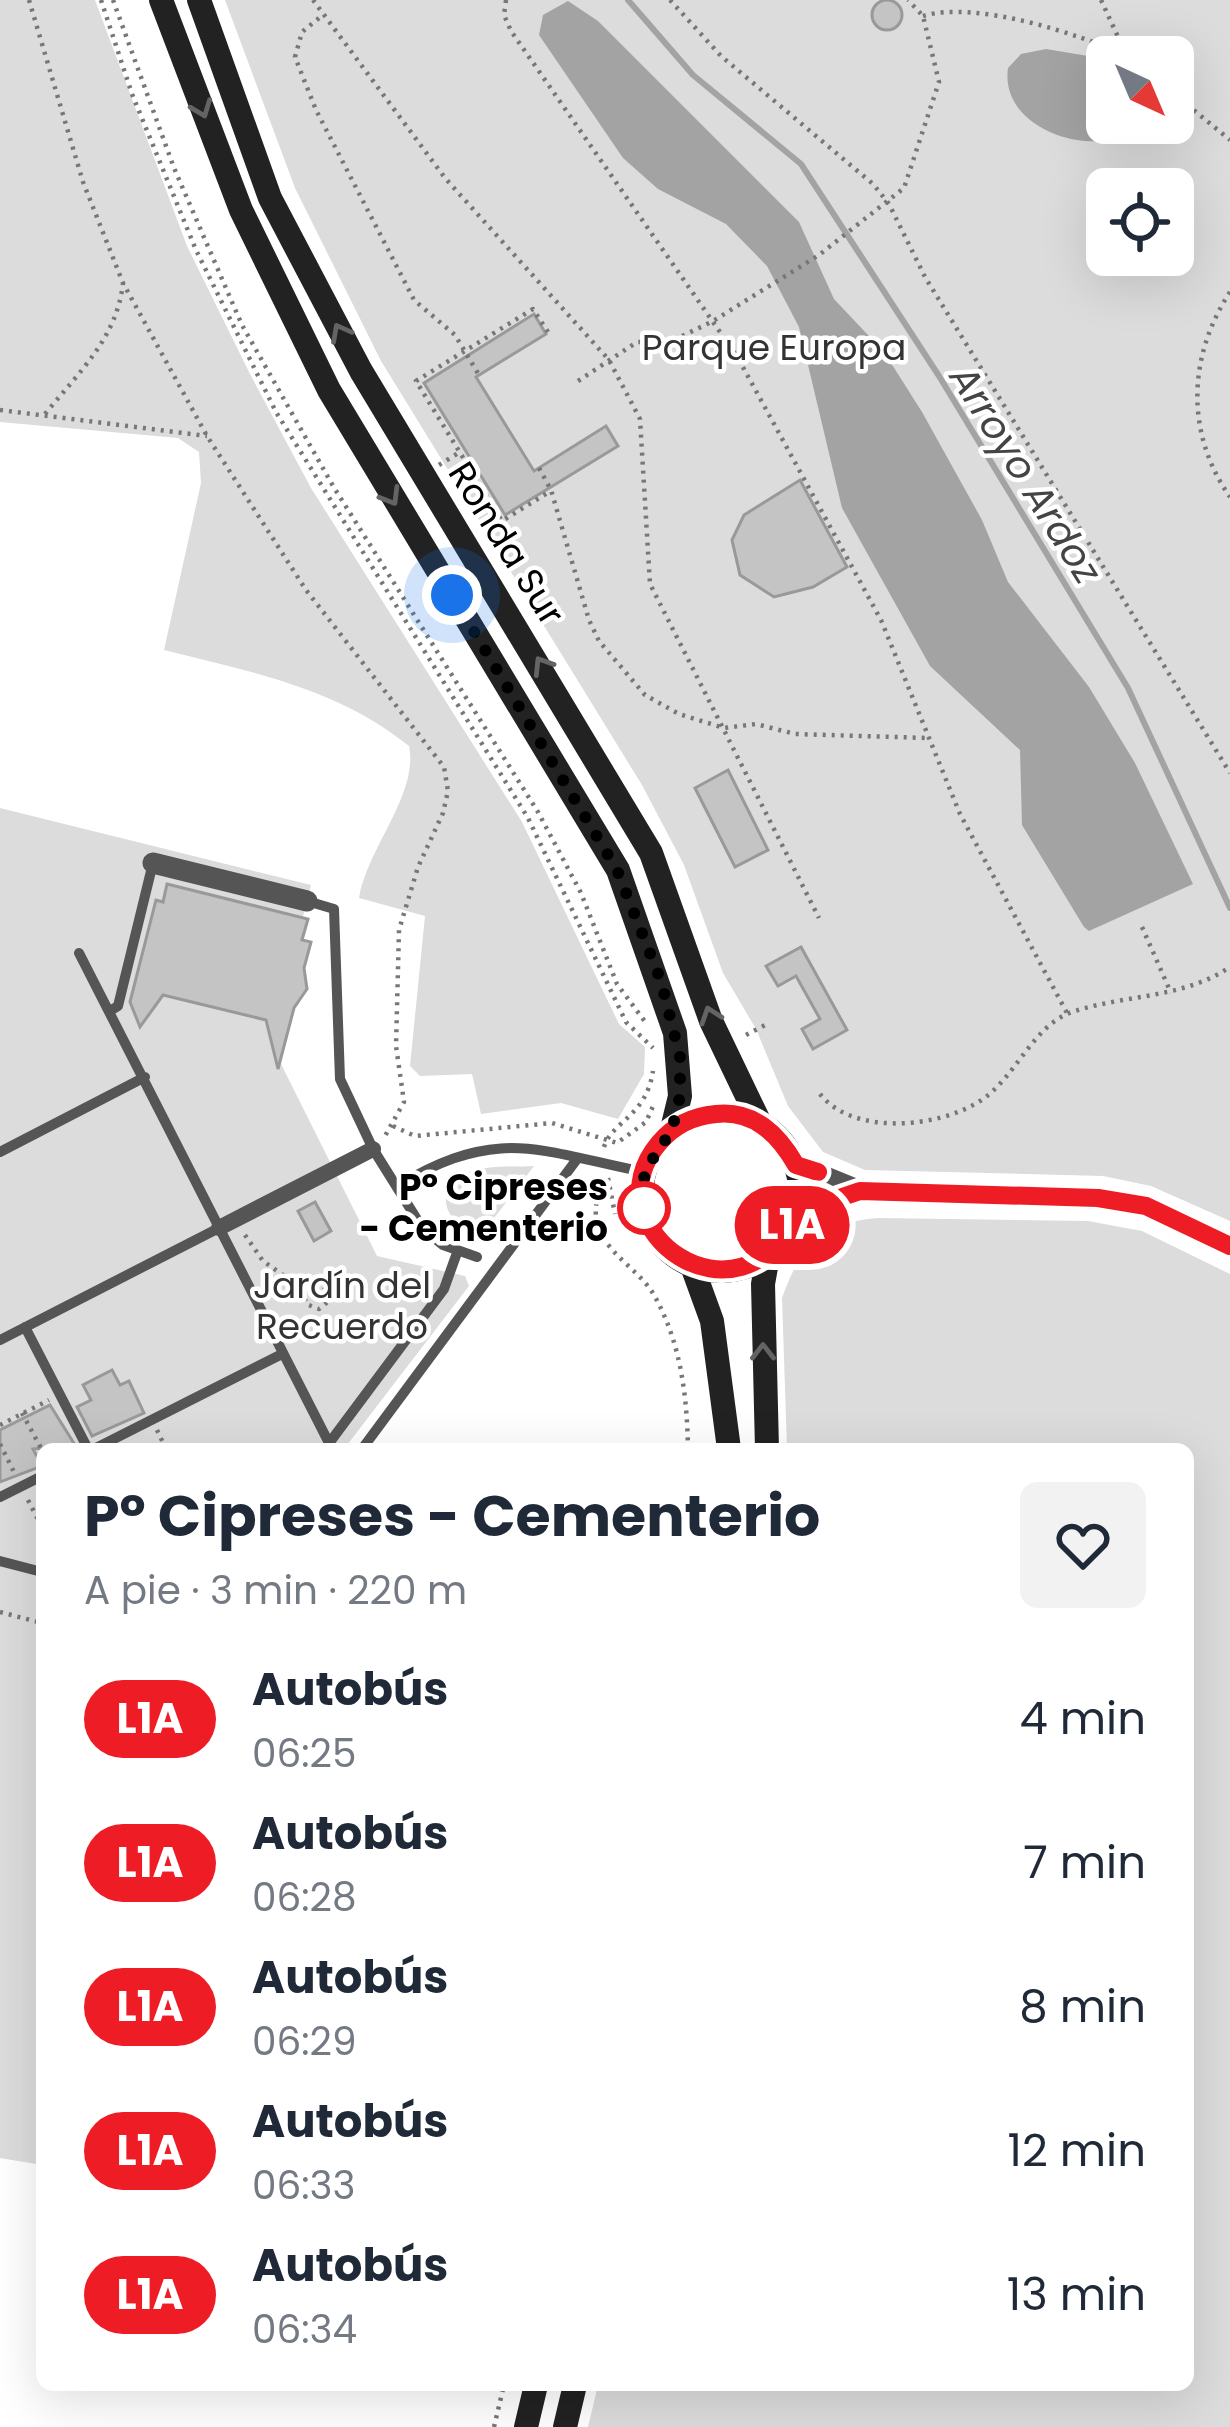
<!DOCTYPE html>
<html lang="es">
<head>
<meta charset="utf-8">
<style>
  :root { --surface:#fff; --page:#f2f2f3; --text:#1f2937; --muted:#747a83 }
  body { margin:0; font-family:Poppins,sans-serif; background:var(--page); color:var(--text); height:100vh; display:flex; flex-direction:column; font-size:45px; white-space:nowrap }
  * { box-sizing:border-box; margin:0 }
  p { font-size:39px; color:var(--muted) }
  .icon { flex:none; width:66px; height:66px; fill:none; stroke:currentColor; stroke-width:2; stroke-linecap:round; stroke-linejoin:round }
  .map { position:relative; flex:1; overflow:hidden }
  .details { position:absolute; left:36px; top:1443px; width:1158px; height:948px; display:flex; flex-direction:column; background:var(--surface); border-radius:18px; box-shadow:0 12px 48px #0002 }
  .details>* { flex:none }
  .badge { padding:0 24px; border-radius:39px; font-size:42px; line-height:78px }
  .needle { width:78px; rotate:136deg }
  .tools { position:absolute; left:1086px; top:36px; display:grid; gap:24px }
  .tools a { display:grid; place-items:center; width:108px; height:108px; border-radius:18px; background:var(--surface); box-shadow:0 12px 48px #0002; font-size:60px }
  .you { position:absolute; width:60px; height:60px; margin:-30px; border:9px solid #fff; border-radius:50%; background:#1a73e8; box-shadow:0 0 0 18px #1a73e833 }
  .map>.badge { position:absolute; translate:-50% -50%; box-shadow:0 0 0 6px #fff }
  .round { display:grid; place-items:center; flex:none; width:126px; height:126px; border-radius:18px; background:var(--page) }
  .summary { display:flex; align-items:center; justify-content:space-between; height:204px; padding:0 48px }
  h1 { font-size:57px; font-weight:700; line-height:90px }
  ul { padding:0; list-style:none }
  li { display:flex; align-items:center; gap:36px; height:144px; padding:0 48px }
  li div { flex:1 }
  li b { display:block; font-size:45px }
  li em { font-style:normal }
  li .badge { min-width:132px; font-weight:700; text-align:center }
  .map>svg:first-child { display:block }
</style>
</head>
<body>
<div class="map">
<svg width="1230" height="2427" viewBox="0 0 1230 2427">
  <rect width="100%" height="100%" fill="#fff"/>
  <!-- green -->
  <path fill="#dcdcdc" fill-rule="evenodd" d="M 0,0 L 95,0 L 187,246 L 250,374 L 311,488 L 522,822 L 619,1024 L 645,1047 L 644,1074 L 618,1119 L 561,1103 L 481,1114 L 472,1074 L 420,1076 L 410,1066 L 425,916 L 359,898 C 367,848 419,794 409,746 C 337,688 252,672 164,650 L 201,483 L 199,452 L 178,438 L 0,422 Z
    M 225,0 L 1230,0 L 1230,1221 L 1151,1186 L 1103,1176 L 865,1170 L 823,1152 L 788,1106 L 756,1029 L 723,973 L 684,865 L 642,785 L 381,361 L 295,188 ZM 1107,57 L 1173,57 L 1173,123 L 1107,123 ZM 1107,189 L 1173,189 L 1173,255 L 1107,255 Z
    M 0,808 L 311,885 L 303,917 L 167,884 L 163,901 L 155,901 L 130,1003 L 138,1019 L 163,995 L 266,1020 L 273,1050 L 283,1048 L 281,1064 L 377,1256 L 465,1276 L 469,1286 L 344,1449 L 42,1449 L 42,2165 L 0,2158 Z
    M 534,1166 L 488,1226 L 461,1226 C 451,1217 443,1208 447,1193 C 457,1161 506,1168 534,1166 Z
    M 879,1218 L 1088,1221 L 1142,1231 L 1230,1274 L 1230,2427 L 588,2427 L 598,2385 L 1188,2385 L 1188,1449 L 787,1449 L 782,1298 C 801,1245 822,1222 879,1218 Z"/>
  <!-- water -->
  <path fill="#a3a3a3" d="M 568,1 L 598,21 L 799,222 L 834,299 L 884,352 L 922,412 L 982,520 L 1008,582 L 1089,687 L 1135,763 L 1193,884 L 1089,931 L 1084,927 L 1022,825 L 1020,750 L 930,666 L 842,508 L 799,327 L 767,266 L 726,224 L 658,189 L 623,158 L 539,35 L 543,15 Z
    M 1046,49 L 1088,56 L 1107,68 L 1107,92 L 1091,113 L 1121,137 C 1076,153 1000,124 1008,68 L 1021,54 Z"/>
  <g fill="none" stroke-linecap="round" stroke-linejoin="round">
    <!-- stream -->
    <path stroke="#a3a3a3" stroke-width="6" d="M 628,0 L 693,75 L 801,164 L 939,376 L 1128,688 L 1230,908"/>
  </g>
  <!-- building -->
  <path fill="#c4c4c4" stroke="#999" stroke-width="3" d="M872 15a15 15 0 1 1 30 0a15 15 0 1 1-30 0Z
    M 534,314 L 546,334 L 476,377 L 534,471 L 606,426 L 618,446 L 505,515 L 424,383 Z
    M 800,480 L 847,567 L 813,587 L 774,597 L 740,575 L 732,540 L 744,515 Z
    M 728,770 L 768,850 L 735,867 L 695,788 Z
    M 167,884 L 308,919 L 302,940 L 311,942 L 304,968 L 307,989 L 294,1008 L 278,1069 L 266,1020 L 163,995 L 140,1027 L 130,1002 L 156,900 L 163,902 Z
    M 801,947 L 847,1030 L 813,1049 L 802,1029 L 820,1019 L 796,976 L 778,986 L 766,966 Z
    M 315,1202 L 331,1231 L 314,1241 L 298,1211 Z
    M 112,1370 L 120,1385 L 129,1381 L 144,1413 L 92,1436 L 77,1407 L 91,1400 L 83,1385 Z
    M 50,1405 L 75,1445 L 33,1449 L 42,1466 L 0,1482 L 0,1430 Z"/>
  <g fill="none" stroke-linecap="round" stroke-linejoin="round">
    <!-- path -->
    <path stroke="#777" stroke-width="4.5" stroke-dasharray="3 6" stroke-linecap="butt" d="M 29,0 L 83,182 L 123,283 L 207,436 L 306,590 L 444,767 L 448,791 L 443,813 L 418,867 L 399,930 L 396,1046 L 404,1102 L 385,1136
      M 101,0 L 132,94 L 196,250 L 276,412 L 528,818 L 626,1022 L 653,1048
      M 113,0 L 174,168 L 242,325 L 333,486 L 538,812 L 581,893 L 617,984 L 646,1023
      M 313,0 L 445,178 L 609,360 L 640,419 L 650,584 L 819,918
      M 506,0 L 504,15 L 511,31 L 738,358 L 881,620 L 960,814 L 1067,1013
      M 670,0 L 721,56 L 873,184 L 889,204 L 925,277 L 1230,773
      M 1101,0 L 1125,52
      M 923,16 C 976,0 1079,34 1127,56
      M 319,18 L 302,32 L 295,57 L 316,110 L 414,300 L 455,335 L 479,375
      M 1173,93 L 1230,140
      M 1230,292 C 1188,356 1185,433 1230,497
      M 548,332 L 533,309 L 416,381 L 502,521 L 549,492
      M 578,381 L 637,342 L 672,341 L 713,321 L 819,255 L 904,188 L 939,82 L 923,16 L 908,0
      M 0,410 L 207,436
      M 45,414 C 79,372 117,338 123,283
      M 439,465 L 460,452
      M 539,468 L 551,490 L 589,620 L 599,641 L 645,695 L 679,714 L 724,728 L 756,724 L 795,734 L 928,738
      M 1142,927 L 1171,993
      M 746,1035 L 767,1024
      M 820,1094 C 853,1136 938,1128 980,1101 C 1015,1079 1033,1025 1072,1012 C 1126,994 1182,999 1230,967
      M 393,1126 L 415,1136 L 552,1123 L 617,1143 L 646,1122 L 654,1104
      M 604,1147 C 612,1121 646,1117 653,1071
      M 601,1176 C 600,1191 593,1207 597,1222 C 604,1253 639,1269 654,1295 C 681,1343 687,1396 688,1449
      M 608,1178 L 615,1214
      M 245,1235 L 263,1261 L 303,1289 L 306,1304 L 319,1309 L 330,1300 L 322,1282 L 303,1289
      M 792,1259 L 820,1228
      M 22,1413 L 42,1450
      M 0,1425 L 49,1400
      M 157,1430 L 166,1449
      M 0,1444 L 15,1474
      M 28,1500 L 42,1527
      M 0,1612 L 42,1623
      M 494,2427 L 504,2385"/>
    <!-- service -->
    <path stroke="#555" stroke-width="10" d="M 307,901 L 334,909 L 340,1079 L 373,1149 L 423,1229 L 443,1245 L 477,1257
      M 79,953 L 329,1443
      M 110,1011 L 118,1006 L 153,863
      M 0,1152 L 145,1077
      M 397,1186 C 499,1125 538,1151 644,1172
      M 25,1327 L 88,1449
      M 0,1340 L 219,1228
      M 327,1446 L 444,1289 L 458,1250
      M 94,1449 L 282,1354
      M 362,1449 L 577,1159
      M 0,1497 L 42,1476
      M 0,1561 L 42,1572"/>
    <!-- pedestrian -->
    <path stroke="#555" stroke-width="16" d="M 219,1228 L 373,1149"/>
    <!-- minor -->
    <path stroke="#555" stroke-width="21" d="M 153,863 L 307,901
      M 796,1165 L 860,1191
      M 798,1212 L 860,1191 L 1098,1198 L 1146,1206 L 1230,1246"/>
    <!-- secondary -->
    <path stroke="#222" stroke-width="24" d="M 161,0 L 241,210 L 329,390 L 618,870 L 675,1033 L 680,1096 L 672,1129
      M 199,0 L 270,198 L 361,371 L 651,853 L 711,1021 L 759,1121
      M642 1192a79 79 0 1 1 158 0a79 79 0 1 1-158 0Z
      M 692,1266 L 712,1321 L 729,1449
      M 767,1449 L 763,1284 L 768,1256
      M 526,2427 L 536,2385
      M 565,2427 L 575,2385"/>
  </g>
  <!-- one-way arrows -->
  <defs><path id="oneway-chevron" d="M-2-3.5L2.5 0L-2 3.5" fill="none" stroke-width="1.6" stroke-linecap="round" stroke-linejoin="round" transform="scale(3)"/></defs>
  <g stroke="#646464">
    <use href="#oneway-chevron" transform="translate(202 109) rotate(69)"/>
    <use href="#oneway-chevron" transform="translate(340 332) rotate(-118)"/>
    <use href="#oneway-chevron" transform="translate(391 497) rotate(59)"/>
    <use href="#oneway-chevron" transform="translate(542 665) rotate(-122)"/>
    <use href="#oneway-chevron" transform="translate(710 1015) rotate(-109)"/>
    <use href="#oneway-chevron" transform="translate(763 1352) rotate(-90)"/>
  </g>
  <g fill="none" stroke-linecap="round" stroke-linejoin="round">
    <defs>
      <path id="line" d="M 818,1172 L 796,1165 C 778,1134 754,1110 716,1114 C 693,1116 674,1125 659,1143 C 587,1228 740,1339 798,1212 L 860,1191 L 1098,1198 L 1146,1206 L 1230,1246"/>
    </defs>
    <!-- line casing -->
    <use href="#line" stroke="#fff" stroke-width="27"/>
    <!-- line -->
    <use href="#line" stroke="#ee1c25" stroke-width="18"/>
    <!-- walk -->
    <path stroke="#000" stroke-width="12" stroke-dasharray="0 21.6" d="M 452,595 L 617,870 L 661,981 L 680,1057 L 680,1096 L 672,1130 L 644,1172 L 646,1217 L 644,1208"/>
  </g>
  <!-- markers -->
  <circle fill="#fff" stroke="#ee1c25" stroke-width="6" cx="644" cy="1208" r="24"/>
  <g text-anchor="middle" stroke-width="9" stroke-linejoin="round" paint-order="stroke">
    <!-- park labels -->
    <g font-size="36" fill="#333" stroke="#fff">
      <text x="774" y="360">Parque Europa</text>
      <text x="342" y="1298">Jardín del<tspan x="342" dy="41">Recuerdo</tspan></text>
    </g>
    <!-- street labels -->
    <g font-size="36" fill="#000" stroke="#fff">
      <text transform="translate(507 543) rotate(58)" y="13">Ronda Sur</text>
    </g>
    <!-- stop labels -->
    <g font-size="36" font-weight="bold" fill="#000" stroke="#fff" text-anchor="end">
      <text x="608" y="1200">Pº Cipreses<tspan x="608" dy="41">- Cementerio</tspan></text>
    </g>
    <!-- water labels -->
    <g font-size="39" font-style="italic" fill="#444" stroke="#fff">
      <text transform="translate(1026 474) rotate(58)" y="14">Arroyo Ardoz</text>
    </g>
  </g>
</svg>
<div class="tools">
<a><svg class="needle" viewBox="-14 -14 28 28"><path d="M0-13l5 13h-10z" fill="#e53935"/><path d="M0 13l5-13h-10z" fill="#747a83"/></svg></a>
<a><svg class="icon" aria-label="locate" viewBox="0 0 24 24"><circle cx="12" cy="12" r="6"/><path d="M12 2v4M12 18v4M2 12h4M18 12h4"/></svg></a>
</div>
<div class="you" style="left:452px;top:595px"></div>
<b class="badge" style="left:792px;top:1225px;background:#ee1c25;color:#fff">L1A</b>
<section class="details">
<div class="summary"><div><h1>Pº Cipreses - Cementerio</h1><p>A pie · 3 min · 220 m</p></div><a class="round"><svg class="icon" aria-label="heart" viewBox="0 0 24 24"><path d="M12 20l-8-8c-3-5 5-10 8-4 3-6 11-1 8 4z"/></svg></a></div>
<ul>
<li><span class="badge" style="background:#ee1c25;color:#fff">L1A</span><div><b>Autobús</b><p>06:25</p></div><em>4 min</em></li>
<li><span class="badge" style="background:#ee1c25;color:#fff">L1A</span><div><b>Autobús</b><p>06:28</p></div><em>7 min</em></li>
<li><span class="badge" style="background:#ee1c25;color:#fff">L1A</span><div><b>Autobús</b><p>06:29</p></div><em>8 min</em></li>
<li><span class="badge" style="background:#ee1c25;color:#fff">L1A</span><div><b>Autobús</b><p>06:33</p></div><em>12 min</em></li>
<li><span class="badge" style="background:#ee1c25;color:#fff">L1A</span><div><b>Autobús</b><p>06:34</p></div><em>13 min</em></li>
</ul>
</section>
</div>
</body>
</html>
